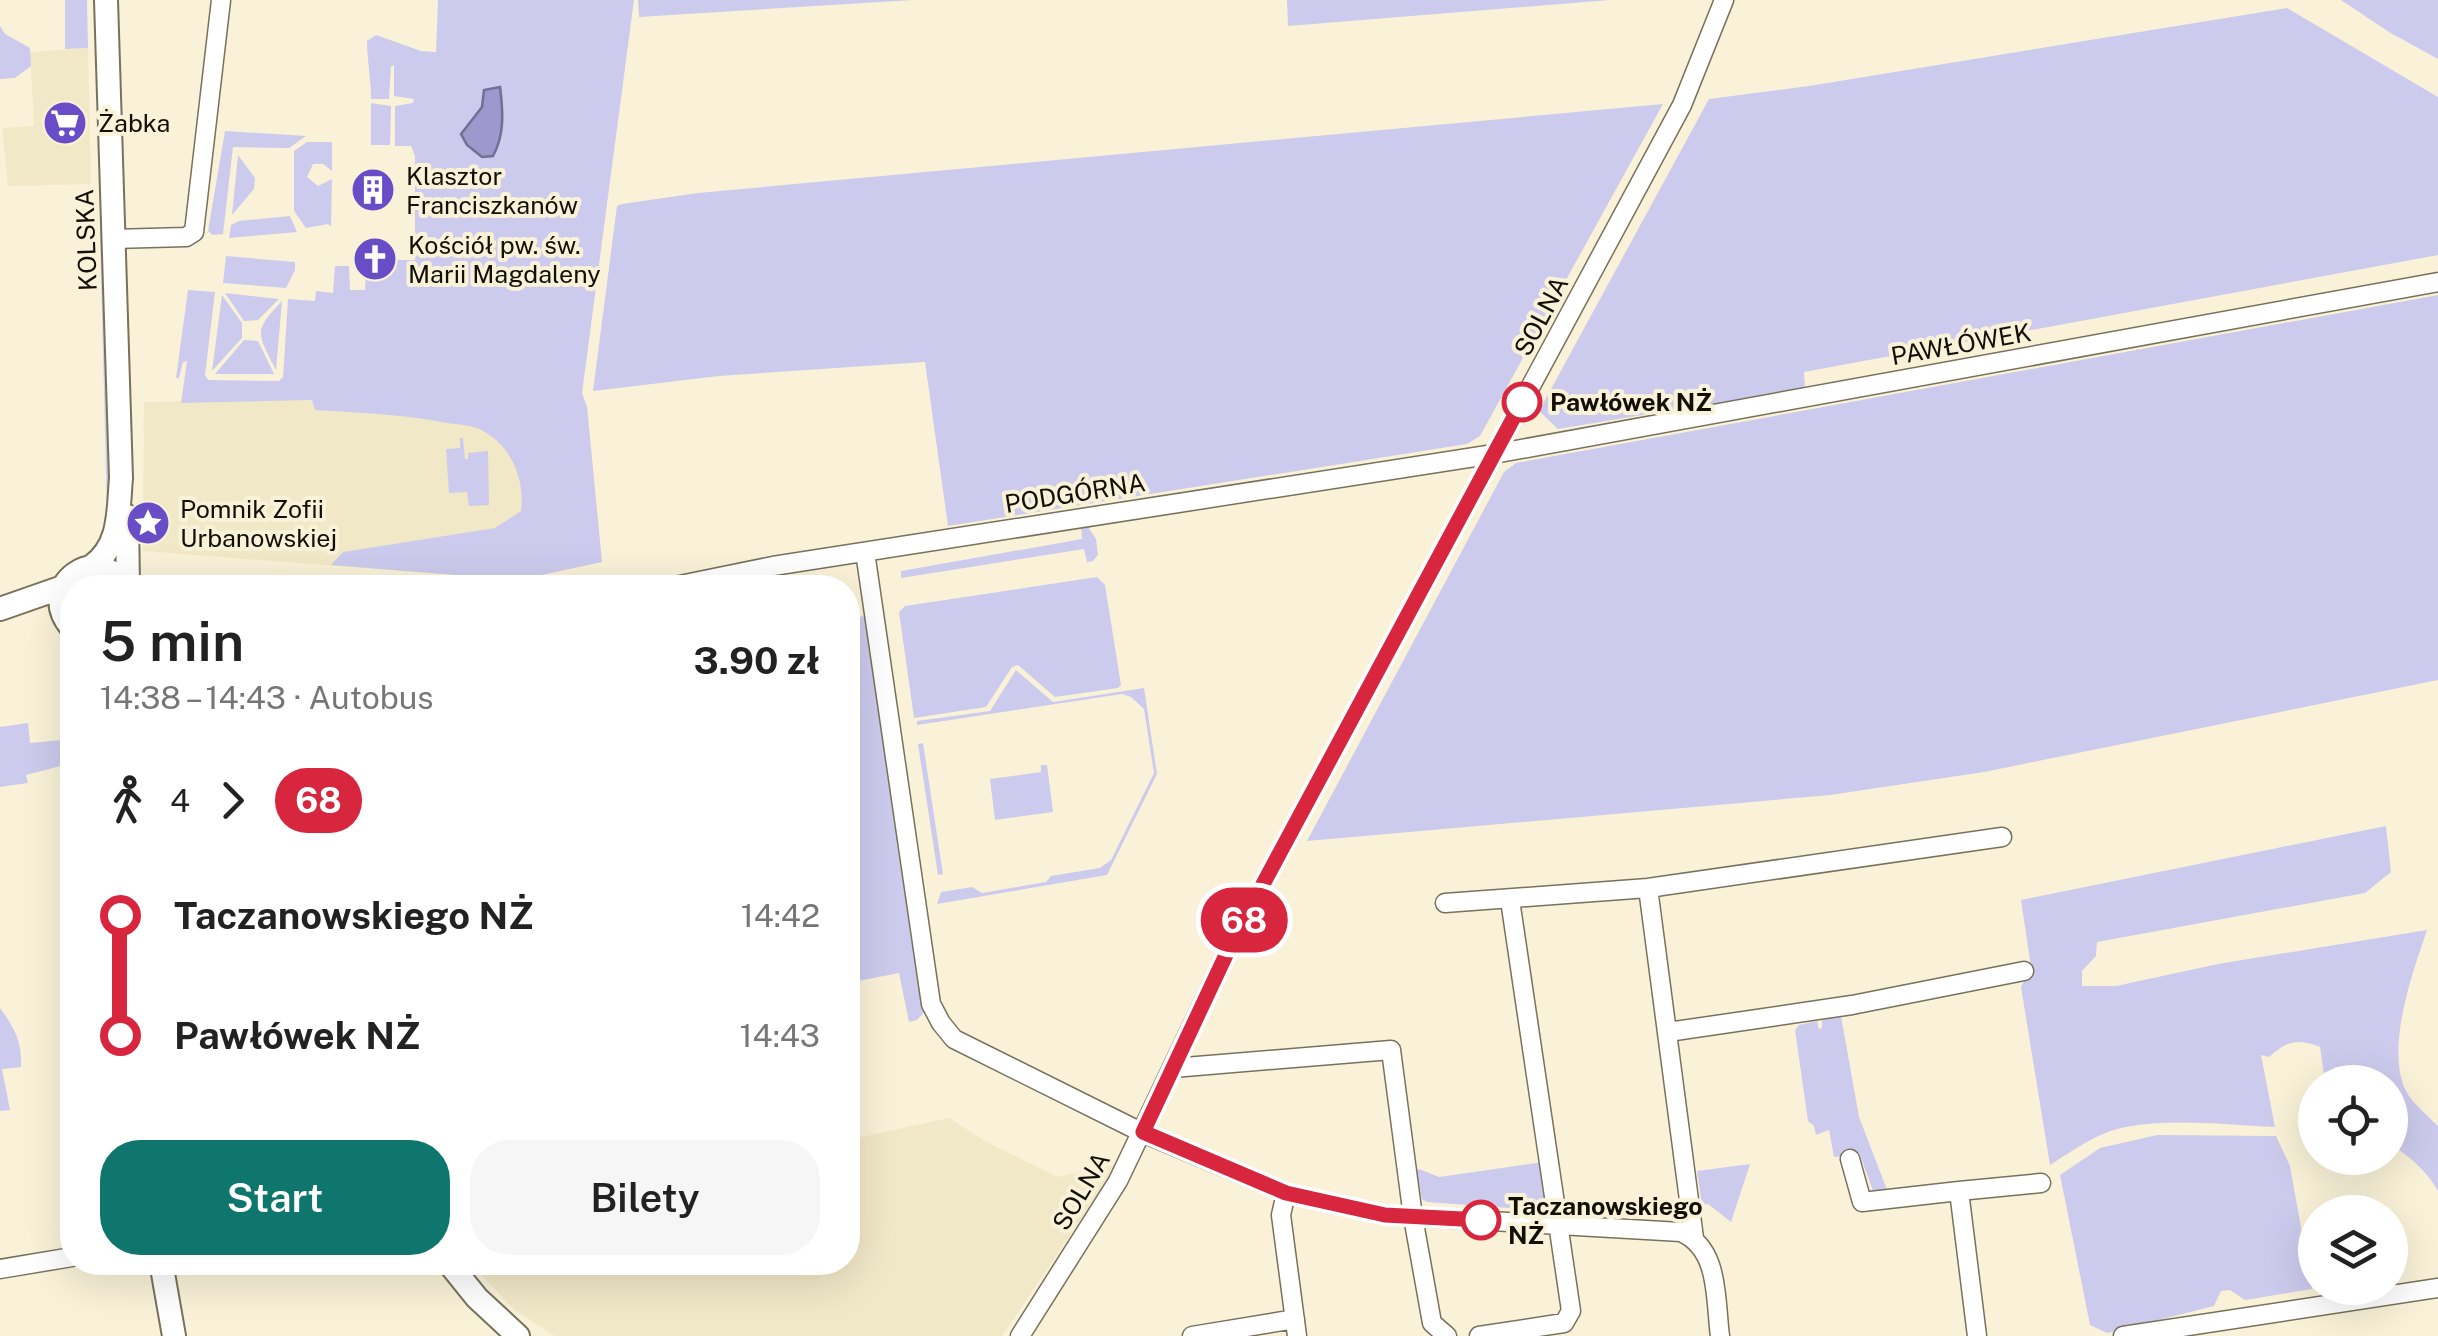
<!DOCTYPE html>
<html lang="pl">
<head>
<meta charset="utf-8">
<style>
  :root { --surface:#fff; --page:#f6f6f6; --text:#222; --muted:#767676; --accent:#0f766e }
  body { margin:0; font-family:"Public Sans",sans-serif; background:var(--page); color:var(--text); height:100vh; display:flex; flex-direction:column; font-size:38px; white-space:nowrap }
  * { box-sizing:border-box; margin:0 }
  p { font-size:32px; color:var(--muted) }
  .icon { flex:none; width:55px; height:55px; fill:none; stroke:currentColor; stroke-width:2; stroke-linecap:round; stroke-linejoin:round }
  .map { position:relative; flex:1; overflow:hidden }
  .panel { position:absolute; left:60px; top:575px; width:800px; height:700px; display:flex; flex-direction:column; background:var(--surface); border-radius:40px; box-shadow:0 10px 40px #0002 }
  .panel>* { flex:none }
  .badge { padding:0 20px; border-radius:32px; font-size:35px; line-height:65px }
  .controls { position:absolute; left:2298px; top:1065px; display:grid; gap:20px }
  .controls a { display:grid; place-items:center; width:110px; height:110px; border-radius:50%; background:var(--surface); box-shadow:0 10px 40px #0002; font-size:50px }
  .map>.badge { position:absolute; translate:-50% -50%; box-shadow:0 0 0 5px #fff }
  .legs { display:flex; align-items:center; gap:15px; height:110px; padding:0 40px; font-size:32px }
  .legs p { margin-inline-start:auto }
  .headline { display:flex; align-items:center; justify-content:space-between; height:170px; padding:0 40px }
  h1 { font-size:55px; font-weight:600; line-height:75px }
  .action { display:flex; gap:20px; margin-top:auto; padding:20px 40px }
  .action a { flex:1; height:115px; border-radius:40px; background:var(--accent); color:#fff; font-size:40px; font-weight:600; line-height:115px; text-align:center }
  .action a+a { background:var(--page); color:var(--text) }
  ul { padding:0 40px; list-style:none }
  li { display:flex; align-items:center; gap:35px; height:120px; font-size:38px }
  li i { display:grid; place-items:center; width:15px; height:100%; margin:0 12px; background:currentColor }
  li i::after { content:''; width:25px; height:25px; margin:-12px; border:8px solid; border-radius:50%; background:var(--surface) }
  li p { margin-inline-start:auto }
  li:first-child i { background:linear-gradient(#0000 50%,currentColor 0) }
  li:last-child i { background:linear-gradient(currentColor 50%,#0000 0) }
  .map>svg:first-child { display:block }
</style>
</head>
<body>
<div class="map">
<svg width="2438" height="1336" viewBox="0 0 2438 1336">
  <rect width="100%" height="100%" fill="#f9f2d8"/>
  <!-- built -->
  <path fill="#f1e8c7" d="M 88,48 L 91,184 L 8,186 L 2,128 L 34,126 L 30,52 Z
    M 582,393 L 587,407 L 602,562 L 518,580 L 143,551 L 144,402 Z
    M 949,1118 L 988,1143 L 1058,1177 L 1118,1164 L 1002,1336 L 555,1336 L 514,1310 L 471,1263 L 848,1262 L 848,1140 Z"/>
  <!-- green -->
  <path fill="#cdcbed" d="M 65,0 L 87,0 L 88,48 L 65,49 Z
    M 438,0 L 634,0 L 582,393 L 587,407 L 602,562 L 518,580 L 331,565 L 343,552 L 495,528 L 521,511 C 525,478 511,443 477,428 C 468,425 456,424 447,423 C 403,414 359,413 315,410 L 312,400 L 181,403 L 187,361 L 183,362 L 179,378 L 176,378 L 188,290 L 215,292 L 205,375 L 208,380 L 279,381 L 283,377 L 288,299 L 315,301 L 316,291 L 333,293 L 335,266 L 349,266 L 350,290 L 365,290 L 366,266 L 381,266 L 382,260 L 415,260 L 415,156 L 411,146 L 395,146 L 395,106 L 413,103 L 414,99 L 394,96 L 394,65 L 391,66 L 389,99 L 371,99 C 371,80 367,60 367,41 L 376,35 L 421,51 L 436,52 Z
    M 638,0 L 913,0 L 639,17 Z
    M 1287,0 L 1609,0 L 1288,26 Z
    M 2341,0 L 2438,0 L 2438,59 L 2389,32 Z
    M 2287,8 L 2438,97 L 2438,255 L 1804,372 L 1805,388 L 1558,429 L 1539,411 L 1709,99 L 1809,86 Z
    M 0,26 L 5,34 L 30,48 L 31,66 L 15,78 L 0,79 Z
    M 371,103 L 391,106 L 390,145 L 371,145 Z
    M 1663,104 L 1480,436 L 1467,444 L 948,526 L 925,362 L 719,376 L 593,391 L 617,206 L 622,204 L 698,193 Z
    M 225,131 L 306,136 L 289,148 L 233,147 L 223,234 L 213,235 L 208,231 Z
    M 307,142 L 332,142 L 332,171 L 323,164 L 313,164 L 307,177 L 318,186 L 332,179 L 331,226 L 328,224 L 306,228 L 294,211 L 294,151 Z
    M 238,155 L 255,178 L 254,189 L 232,215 Z
    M 290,216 L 297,232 L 229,238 L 231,225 L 239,221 Z
    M 104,224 L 111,519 L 107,512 L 100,230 Z
    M 226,256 L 295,262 L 295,270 L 286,288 L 223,283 Z
    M 225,293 L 279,299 L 258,320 L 244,321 Z
    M 222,295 L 242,323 L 242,338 L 212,371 Z
    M 2438,295 L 2438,680 L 1984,772 L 1830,795 L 1307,841 L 1504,472 L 1516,463 Z
    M 282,301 L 276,370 C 258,334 252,332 282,301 Z
    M 244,340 L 258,341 L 274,374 L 215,374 Z
    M 460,438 L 463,438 L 465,459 L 468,459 L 468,453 L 488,451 L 489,505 L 469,506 L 467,492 L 449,493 L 446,449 L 460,448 Z
    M 1081,526 L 1088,527 L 1096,539 L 1098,555 L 1093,561 L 1087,562 L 1084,549 L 901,578 L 901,571 L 1082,539 Z
    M 1097,577 L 1105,585 L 1121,685 L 1118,688 L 1055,697 L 1018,665 L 1012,667 L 986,707 L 914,718 L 899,612 L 905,606 Z
    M 867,616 L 926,1010 L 917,1020 L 909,1022 L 899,973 L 848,983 L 848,659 L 854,656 L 848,618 Z
    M 1016,670 L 1053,702 L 1144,688 L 1157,774 L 1107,875 L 937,904 L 941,892 L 972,887 L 982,893 L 1046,882 L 1051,876 L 1100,868 L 1111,860 L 1154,773 L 1144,709 L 1131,697 L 1122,694 L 917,725 L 917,721 L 990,711 Z
    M 28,723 L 30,743 L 72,739 L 72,763 L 26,775 L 28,783 L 0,787 L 0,727 Z
    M 923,743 L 943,874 L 938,875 L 918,744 Z
    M 1041,765 L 1047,765 L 1053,812 L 995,820 L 990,779 L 1041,772 Z
    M 2386,826 L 2391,872 L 2365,893 L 2097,942 L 2096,956 L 2082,971 L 2082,986 L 2116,986 L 2218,964 L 2427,930 C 2413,971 2388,1041 2403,1084 C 2408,1100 2426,1114 2438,1126 L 2438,1191 C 2427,1171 2409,1156 2390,1144 L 2390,1082 L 2325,1082 L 2320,1047 C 2297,1038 2287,1041 2269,1057 L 2261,1055 L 2275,1127 C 2226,1125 2174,1118 2126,1127 C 2098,1132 2074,1150 2050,1165 L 2021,987 L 2031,967 L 2021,900 Z
    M 0,1008 C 15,1029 22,1041 21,1067 L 2,1069 L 10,1110 L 0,1111 Z
    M 1841,1016 L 1859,1117 L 1889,1195 L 1873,1191 L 1860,1155 L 1834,1157 L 1829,1130 L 1816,1135 L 1814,1126 L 1808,1121 L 1795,1030 L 1799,1025 L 1817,1021 L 1819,1029 L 1822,1028 L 1822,1020 Z
    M 2157,1135 L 2276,1136 L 2290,1166 L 2312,1289 L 2245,1300 L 2230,1290 L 2221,1291 L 2214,1306 L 2107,1333 L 2090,1325 L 2060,1175 L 2100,1148 Z
    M 1544,1162 L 1549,1200 L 1537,1210 L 1427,1202 L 1422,1199 L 1420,1189 L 1415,1189 L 1413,1172 L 1419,1169 L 1439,1177 Z
    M 1750,1164 L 1731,1222 L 1708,1204 L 1702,1205 L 1697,1171 Z"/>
  <!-- water -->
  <path fill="#9d98cd" stroke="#736f92" stroke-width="2.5" d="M 500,87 C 503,111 505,134 493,156 L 482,157 L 467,145 L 461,134 L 482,107 L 484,90 Z"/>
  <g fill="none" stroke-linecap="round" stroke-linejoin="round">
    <defs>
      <path id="minor" d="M 113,239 L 186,237 L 194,232 L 221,0
        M 865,552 L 931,1004 L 941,1023 L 954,1039 L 1143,1133 L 1286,1193 L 1385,1215 L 1681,1232 C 1720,1249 1715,1299 1720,1336
        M 665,588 L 773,566 L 1494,454 L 2438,282
        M 1648,888 L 1694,1238
        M 1445,903 L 1648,888 L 2002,837
        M 1668,1032 L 1852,1005 L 2024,971
        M 1173,1068 L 1391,1050 L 1413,1217 L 1432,1323 L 1447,1336
        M 1850,1159 L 1862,1202 L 1959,1191
        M 1286,1193 L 1281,1215 L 1297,1336
        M 0,1269 L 72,1257
        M 1020,1336 L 1118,1181 L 1233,940 L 1682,105 L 1724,0
        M 1192,1336 L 1295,1319
        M 1479,1336 L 1564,1323 L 1571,1311 L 1510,900
        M 1977,1336 L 1959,1191 L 2041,1183
        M 2123,1336 L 2438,1288"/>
      <path id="tertiary" d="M 127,516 L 128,588
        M 92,566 C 121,545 118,511 121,478 L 106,0
        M 0,609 L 63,587
        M 72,628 C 34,586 99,539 126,588
        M 161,1262 L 174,1336
        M 448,1262 L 477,1298 L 518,1336"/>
    </defs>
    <!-- minor casing -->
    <use href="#minor" stroke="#78715b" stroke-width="21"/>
    <!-- tertiary casing -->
    <use href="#tertiary" stroke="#78715b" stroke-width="26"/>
    <!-- minor -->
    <use href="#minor" stroke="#fff" stroke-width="18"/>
    <!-- tertiary -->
    <use href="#tertiary" stroke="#fff" stroke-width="22"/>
  </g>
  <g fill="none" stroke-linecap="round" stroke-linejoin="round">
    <defs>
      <path id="line-1" d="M 1481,1220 L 1385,1215 L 1286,1193 L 1143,1132 L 1233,940 L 1522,402"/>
    </defs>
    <!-- line-1 casing -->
    <use href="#line-1" stroke="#fff" stroke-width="22"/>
    <!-- line-1 -->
    <use href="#line-1" stroke="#d7263d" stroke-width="15"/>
  </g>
  <!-- icons -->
  <defs>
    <symbol id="supermarket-disc" viewBox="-11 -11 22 22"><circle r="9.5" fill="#694dc6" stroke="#f9f2d8"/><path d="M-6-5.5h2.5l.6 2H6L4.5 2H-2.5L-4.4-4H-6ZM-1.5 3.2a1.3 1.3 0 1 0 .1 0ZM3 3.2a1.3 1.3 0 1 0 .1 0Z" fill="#fff"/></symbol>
    <symbol id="building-disc" viewBox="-11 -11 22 22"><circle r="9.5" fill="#694dc6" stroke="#f9f2d8"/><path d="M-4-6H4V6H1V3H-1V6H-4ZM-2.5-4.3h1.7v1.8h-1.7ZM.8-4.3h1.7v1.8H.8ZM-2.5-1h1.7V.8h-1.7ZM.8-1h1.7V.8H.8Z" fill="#fff"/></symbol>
    <symbol id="church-disc" viewBox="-11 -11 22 22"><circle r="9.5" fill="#694dc6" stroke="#f9f2d8"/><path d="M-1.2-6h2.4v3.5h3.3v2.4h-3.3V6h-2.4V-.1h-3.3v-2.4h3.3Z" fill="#fff"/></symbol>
    <symbol id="sight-disc" viewBox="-11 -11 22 22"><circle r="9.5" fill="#694dc6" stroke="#f9f2d8"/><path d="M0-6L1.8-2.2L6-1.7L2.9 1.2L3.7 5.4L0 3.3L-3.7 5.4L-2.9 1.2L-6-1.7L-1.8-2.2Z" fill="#fff"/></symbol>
  </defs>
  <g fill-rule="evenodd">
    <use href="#supermarket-disc" x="40" y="98" width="50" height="50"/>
    <use href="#building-disc" x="348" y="165" width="50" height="50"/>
    <use href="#church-disc" x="350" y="234" width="50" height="50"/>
    <use href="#sight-disc" x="123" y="498" width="50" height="50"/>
  </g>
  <!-- markers -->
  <g fill="#fff" stroke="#d7263d" stroke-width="5">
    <circle cx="1522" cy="402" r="18"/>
    <circle cx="1481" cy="1220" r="18"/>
  </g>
  <g text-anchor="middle" stroke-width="8" stroke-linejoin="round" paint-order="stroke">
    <!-- poi labels -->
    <g font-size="25" fill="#120f07" stroke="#f9f2d8" text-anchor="start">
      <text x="98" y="132">Żabka</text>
      <text x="406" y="185">Klasztor<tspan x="406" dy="29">Franciszkanów</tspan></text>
      <text x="408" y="254">Kościół pw. św.<tspan x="408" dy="29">Marii Magdaleny</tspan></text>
      <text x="180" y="518">Pomnik Zofii<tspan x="180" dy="29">Urbanowskiej</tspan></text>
    </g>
    <!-- street labels -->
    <g font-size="25" fill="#120f07" stroke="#f9f2d8">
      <text transform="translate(86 240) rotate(-92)" y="9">KOLSKA</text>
      <text transform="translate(1541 316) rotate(-62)" y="9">SOLNA</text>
      <text transform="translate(1961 344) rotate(-10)" y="9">PAWŁÓWEK</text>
      <text transform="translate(1075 493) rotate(-9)" y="9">PODGÓRNA</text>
      <text transform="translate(1081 1191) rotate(-59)" y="9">SOLNA</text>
    </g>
    <!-- stop labels -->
    <g font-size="25" font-weight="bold" fill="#120f07" stroke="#f9f2d8" text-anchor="start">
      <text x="1550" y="411">Pawłówek NŻ</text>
      <text x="1508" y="1215">Taczanowskiego<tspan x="1508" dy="29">NŻ</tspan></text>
    </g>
  </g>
</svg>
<div class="controls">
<a><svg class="icon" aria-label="locate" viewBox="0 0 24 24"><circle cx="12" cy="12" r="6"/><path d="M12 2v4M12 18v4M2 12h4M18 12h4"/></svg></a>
<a><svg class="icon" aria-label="layers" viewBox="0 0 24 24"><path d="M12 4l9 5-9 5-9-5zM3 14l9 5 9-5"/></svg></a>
</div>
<b class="badge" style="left:1244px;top:920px;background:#d7263d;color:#fff">68</b>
<section class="panel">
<div class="headline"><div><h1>5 min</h1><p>14:38 – 14:43 · Autobus</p></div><b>3.90 zł</b></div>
<div class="legs"><svg class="icon" aria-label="walk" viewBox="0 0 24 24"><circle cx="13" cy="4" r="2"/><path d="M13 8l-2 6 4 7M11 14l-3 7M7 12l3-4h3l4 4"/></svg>4<svg class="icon" aria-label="forward" viewBox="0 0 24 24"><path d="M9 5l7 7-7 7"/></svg><b class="badge" style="background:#d7263d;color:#fff">68</b></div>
<ul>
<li><i style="color:#d7263d"></i><b>Taczanowskiego NŻ</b><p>14:42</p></li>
<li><i style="color:#d7263d"></i><b>Pawłówek NŻ</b><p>14:43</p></li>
</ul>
<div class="action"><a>Start</a><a>Bilety</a></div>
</section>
</div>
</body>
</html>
